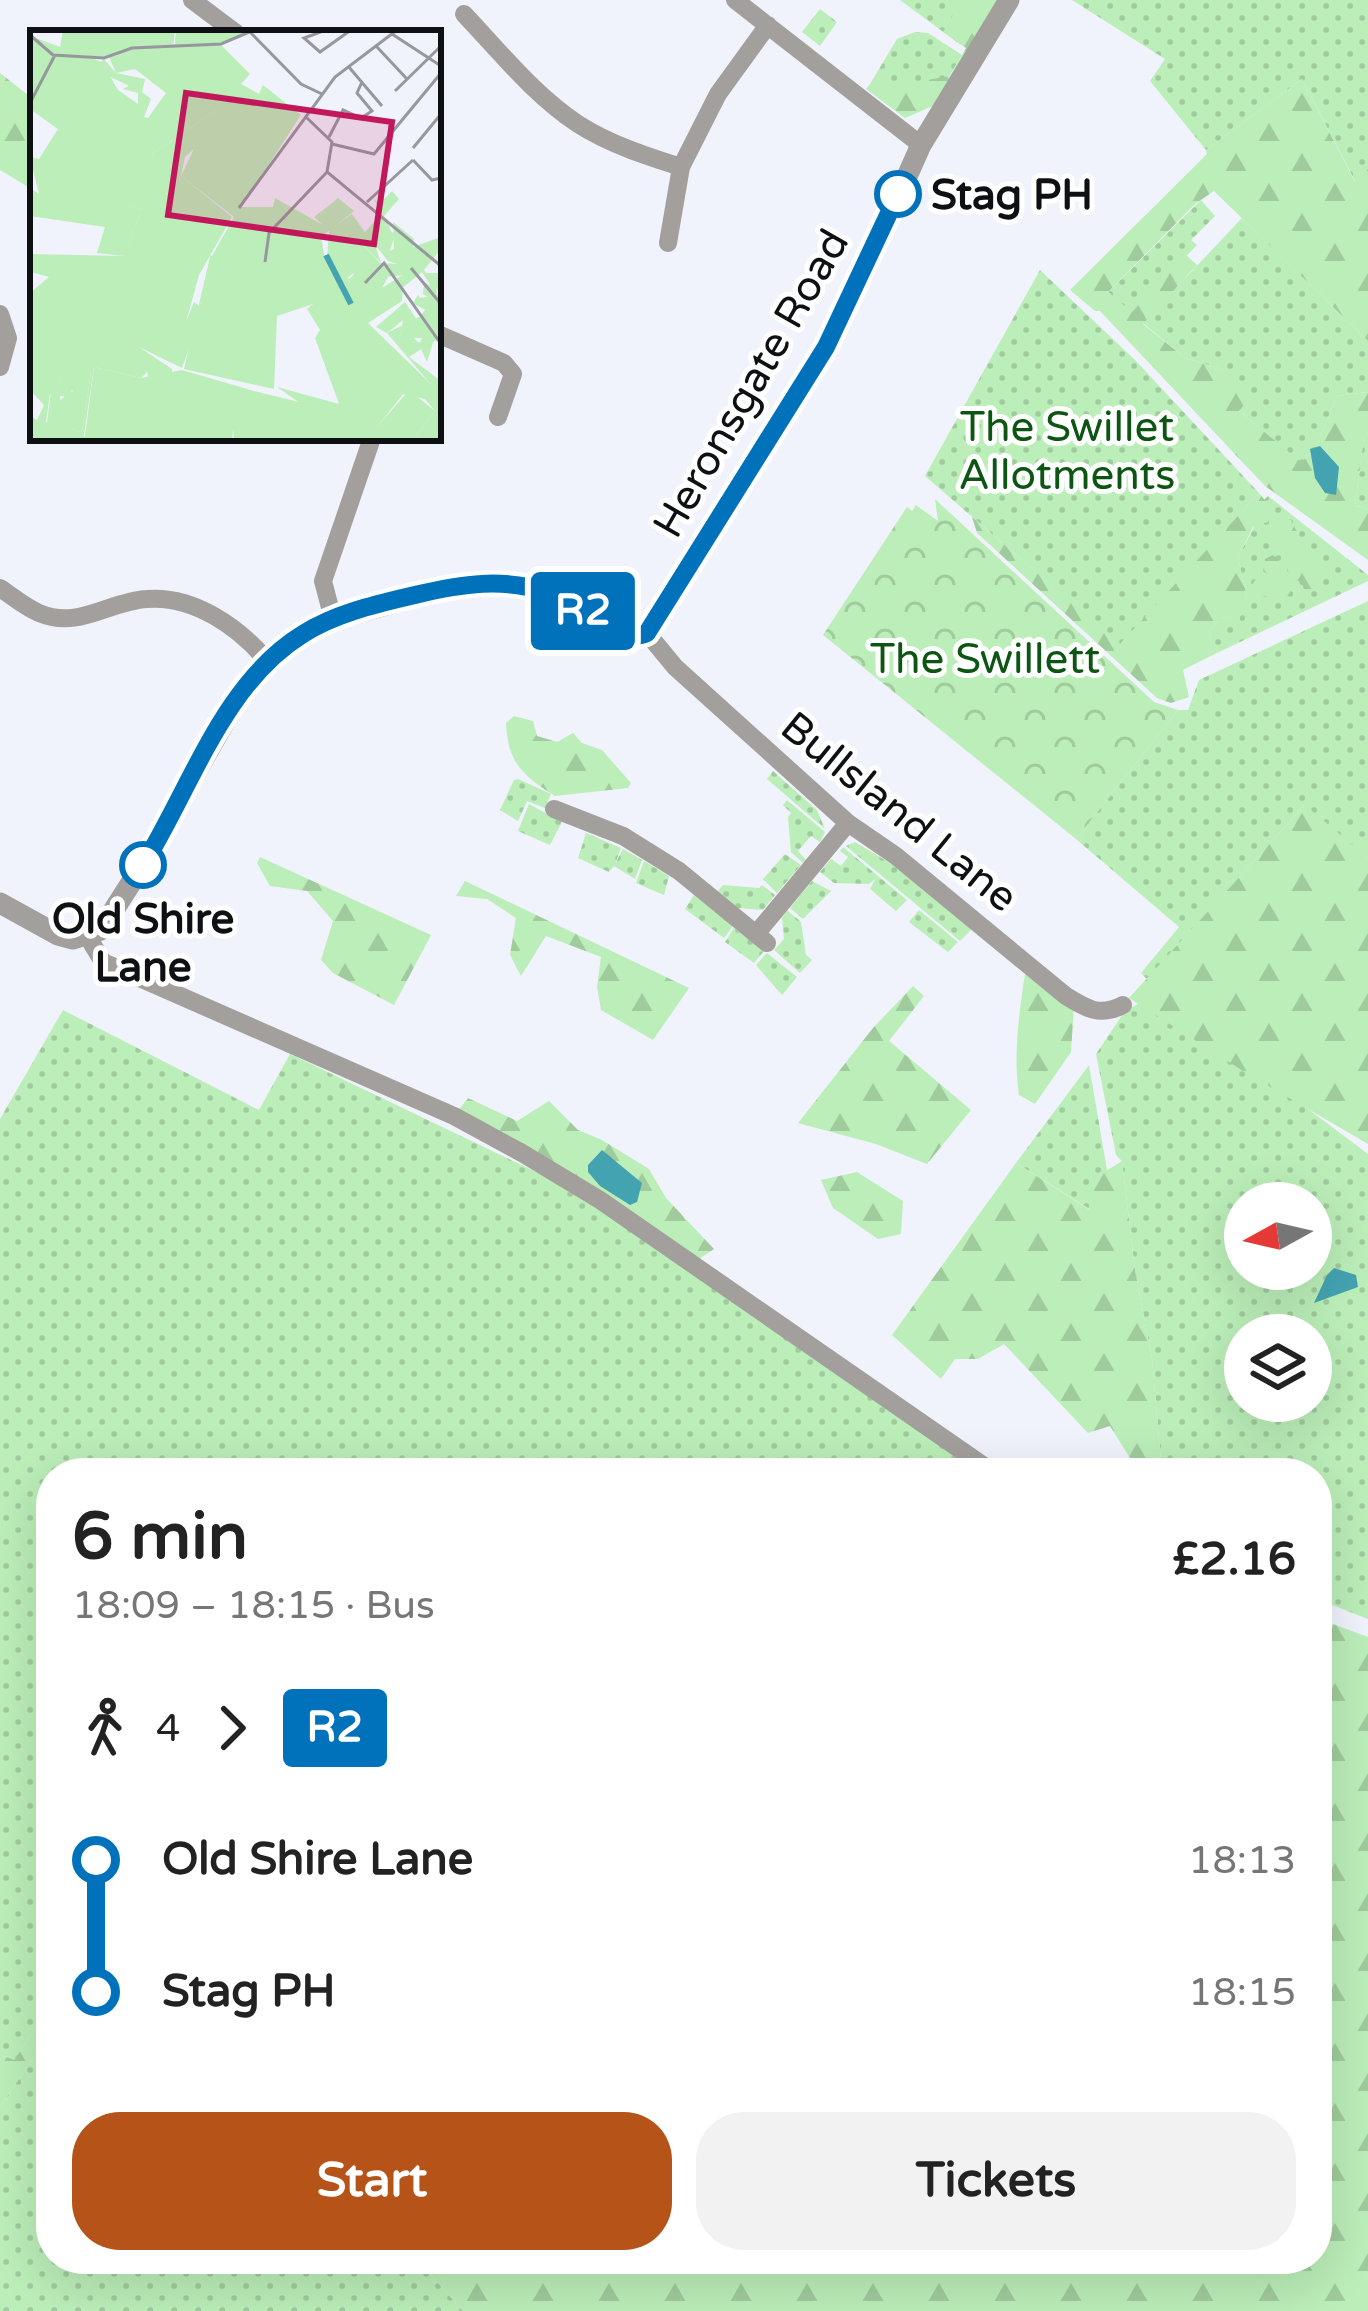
<!DOCTYPE html>
<html lang="en">
<head>
<meta charset="utf-8">
<style>
  :root { --surface:#fff; --page:#f2f2f2; --text:#222; --muted:#767676; --accent:#b55318 }
  body { margin:0; font-family:"Varela Round",sans-serif; background:var(--page); color:var(--text); height:100vh; display:flex; flex-direction:column; font-size:45px; white-space:nowrap }
  * { box-sizing:border-box; margin:0 }
  p { font-size:39px; color:var(--muted) }
  .icon { flex:none; width:66px; height:66px; fill:none; stroke:currentColor; stroke-width:2; stroke-linecap:round; stroke-linejoin:round }
  .map { position:relative; flex:1; overflow:hidden }
  .drawer { position:absolute; left:36px; top:1458px; width:1296px; height:816px; display:flex; flex-direction:column; background:var(--surface); border-radius:48px; box-shadow:0 12px 48px #0002 }
  .drawer>* { flex:none }
  .badge { padding:0 24px; border-radius:9px; font-size:42px; line-height:78px }
  .needle { width:78px; rotate:262deg }
  .fabs { position:absolute; left:1224px; top:1182px; display:grid; gap:24px }
  .fabs a { display:grid; place-items:center; width:108px; height:108px; border-radius:50%; background:var(--surface); box-shadow:0 12px 48px #0002; font-size:60px }
  .map>.badge { position:absolute; translate:-50% -50%; box-shadow:0 0 0 6px #fff }
  .legs { display:flex; align-items:center; gap:18px; height:132px; padding:0 36px; font-size:39px }
  .legs p { margin-inline-start:auto }
  .overview { display:flex; align-items:center; justify-content:space-between; height:204px; padding:0 36px }
  h1 { font-size:66px; font-weight:700; line-height:90px }
  .button { display:flex; gap:24px; margin-top:auto; padding:24px 36px }
  .button a { flex:1; height:138px; border-radius:48px; background:var(--accent); color:#fff; font-size:48px; font-weight:700; line-height:138px; text-align:center }
  .button a+a { background:var(--page); color:var(--text) }
  ul { padding:0 36px; list-style:none }
  li { display:flex; align-items:center; gap:42px; height:132px; font-size:45px }
  li i { display:grid; place-items:center; width:18px; height:100%; margin:0 15px; background:currentColor }
  li i::after { content:''; width:30px; height:30px; margin:-15px; border:9px solid; border-radius:50%; background:var(--surface) }
  li p { margin-inline-start:auto }
  li:first-child i { background:linear-gradient(#0000 50%,currentColor 0) }
  li:last-child i { background:linear-gradient(currentColor 50%,#0000 0) }
  .map>svg:first-child { display:block }
</style>
</head>
<body>
<div class="map">
<svg width="1368" height="2311" viewBox="0 0 1368 2311">
  <defs>
    <pattern id="grass-dots" width="8" height="8" patternUnits="userSpaceOnUse" patternTransform="scale(3)"><rect width="8" height="8" fill="#bbeeb8"/><path d="M2 2h.1M6 6h.1" fill="none" stroke="#a0cb9d" stroke-width="1.8" stroke-linecap="round"/></pattern>
    <pattern id="forest-firs" width="22" height="20" patternUnits="userSpaceOnUse" patternTransform="scale(3)"><rect width="22" height="20" fill="#bbeeb8"/><path d="M5 1l3.5 6h-7zM16 11l3.5 6h-7z" fill="#a0cb9d"/></pattern>
    <pattern id="park-crowns" width="20" height="18" patternUnits="userSpaceOnUse" patternTransform="scale(3)"><rect width="20" height="18" fill="#bbeeb8"/><path d="M2 6a3 3 0 1 1 6 0M12 15a3 3 0 1 1 6 0" fill="none" stroke="#a0cb9d"/></pattern>
  </defs>
  <rect width="100%" height="100%" fill="#f0f3fb"/>
  <!-- grass -->
  <path fill="url(#grass-dots)" fill-rule="evenodd" d="M 900,0 L 988,0 L 961,45 Z
    M 1072,0 L 1368,0 L 1368,169 L 1356,183 L 1302,79 L 1206,150 L 1150,81 L 1165,59 Z
    M 820,9 L 837,22 L 820,46 L 802,32 Z
    M 915,32 L 928,33 L 962,55 L 933,103 L 870,84 L 897,39 Z
    M 1201,200 L 1215,216 L 1191,240 L 1197,245 L 1132,313 L 1108,292 Z
    M 1242,218 L 1368,341 L 1368,392 L 1337,396 L 1316,448 L 1301,463 L 1238,410 L 1228,371 L 1185,358 L 1143,323 Z
    M 1040,270 L 1135,360 L 1259,493 L 1120,645 L 925,476 Z
    M 1368,432 L 1368,510 L 1355,505 L 1364,436 Z
    M 1268,496 L 1368,575 L 1368,581 L 1217,653 L 1209,630 L 1223,617 L 1238,621 L 1246,593 L 1238,557 L 1254,527 L 1271,509 L 1264,500 Z
    M 1368,601 L 1368,858 L 1304,806 L 1147,979 L 1141,973 L 1179,927 L 1076,839 L 1178,710 L 1188,710 L 1199,680 Z
    M 773,771 L 817,810 L 825,829 L 767,779 Z
    M 518,779 L 551,794 L 545,808 L 527,801 L 518,821 L 500,810 L 514,780 Z
    M 787,800 L 825,832 L 820,842 L 811,836 L 798,851 L 806,860 L 803,863 L 791,852 L 788,817 L 791,813 L 783,805 Z
    M 529,804 L 562,822 L 550,845 L 518,831 Z
    M 586,833 L 621,848 L 615,864 L 623,849 L 642,860 L 635,879 L 614,866 L 609,872 L 578,858 Z
    M 855,842 L 905,872 L 974,927 L 960,941 L 846,846 Z
    M 843,847 L 907,900 L 896,911 L 870,889 L 875,879 L 869,884 L 834,883 L 820,872 L 831,859 L 841,866 L 848,857 L 840,851 Z
    M 785,854 L 801,865 L 777,893 L 763,879 Z
    M 644,861 L 669,876 L 664,895 L 636,883 Z
    M 812,881 L 831,891 L 803,919 L 790,908 Z
    M 723,885 L 759,888 L 762,885 L 775,895 L 763,910 L 738,908 L 718,891 Z
    M 694,895 L 733,926 L 724,938 L 685,909 Z
    M 787,910 L 801,922 L 806,955 L 812,960 L 800,973 L 774,950 L 784,939 L 782,918 Z
    M 919,910 L 958,942 L 948,952 L 909,922 Z
    M 734,928 L 764,951 L 754,963 L 725,942 Z
    M 767,953 L 797,977 L 782,995 L 756,965 Z
    M 1149,998 L 1240,1058 L 1368,1154 L 1368,1619 L 1317,1599 L 1317,1473 L 1162,1473 L 1152,1359 L 1135,1270 L 1122,1161 L 1116,1155 L 1096,1054 L 1125,1011 ZM 1245,1203 L 1311,1203 L 1311,1269 L 1245,1269 ZM 1245,1335 L 1311,1335 L 1311,1401 L 1245,1401 Z
    M 63,1010 L 259,1110 L 290,1054 L 576,1191 L 986,1473 L 51,1473 L 51,2005 L 14,2060 L 4,2056 L 0,2061 L 0,1119 Z
    M 1089,1065 L 1107,1170 L 1091,1210 L 1016,1163 Z
    M 51,2031 L 51,2259 L 417,2259 L 463,2311 L 0,2311 L 0,2107 Z"/>
  <!-- forest -->
  <path fill="url(#forest-firs)" d="M 962,0 L 998,0 L 935,105 L 905,118 L 866,89 L 870,84 L 888,87 L 950,76 L 966,48 L 943,32 Z
    M 0,73 L 33,99 L 33,190 L 0,170 Z
    M 1302,79 L 1355,182 L 1368,169 L 1368,341 L 1214,191 L 1195,204 L 1108,292 L 1132,312 L 1186,255 L 1197,265 L 1143,324 L 1185,358 L 1228,371 L 1252,395 L 1239,411 L 1301,462 L 1315,450 L 1337,396 L 1368,392 L 1368,432 L 1364,437 L 1355,505 L 1368,510 L 1368,560 L 1265,486 L 1100,311 L 1095,311 L 1070,290 L 1207,154 L 1206,150 Z
    M 1259,493 L 1272,509 L 1268,522 L 1253,527 L 1238,557 L 1246,593 L 1239,622 L 1223,617 L 1209,630 L 1217,653 L 1183,670 L 1189,697 L 1171,703 L 1157,698 L 977,533 L 972,517 L 1120,644 Z
    M 1273,514 L 1291,520 L 1302,542 L 1301,554 L 1314,560 L 1319,572 L 1313,576 L 1311,589 L 1304,589 L 1301,581 L 1297,581 L 1288,595 L 1275,590 L 1267,597 L 1250,588 L 1257,577 L 1270,576 L 1264,570 L 1265,559 L 1273,555 L 1279,561 L 1277,572 L 1285,576 L 1289,575 L 1286,562 L 1298,556 L 1274,542 L 1269,526 Z
    M 514,716 L 533,721 L 537,736 L 557,742 L 573,733 L 582,743 L 602,750 L 631,783 L 628,788 L 555,796 C 522,775 508,763 506,723 Z
    M 1305,805 L 1368,858 L 1368,1144 L 1243,1071 L 1129,998 Z
    M 260,857 L 431,935 L 394,1005 L 333,973 L 321,960 L 333,921 L 307,891 L 270,886 L 257,863 Z
    M 465,881 L 689,988 L 653,1040 L 601,1010 L 597,987 L 601,957 L 546,936 L 521,976 L 510,955 L 516,918 L 487,899 L 456,896 Z
    M 1025,974 L 1074,1007 L 1071,1052 L 1035,1104 L 1019,1095 C 1013,1054 1019,1015 1025,974 Z
    M 913,986 L 924,996 L 889,1041 L 971,1110 L 927,1164 L 876,1144 L 798,1123 L 873,1028 Z
    M 468,1098 L 517,1121 L 549,1101 L 578,1130 L 602,1140 L 649,1169 L 666,1198 L 714,1249 L 696,1261 L 457,1112 Z
    M 1122,1161 L 1135,1270 L 1152,1359 L 1162,1473 L 1125,1473 L 1130,1458 L 1110,1426 L 1088,1433 L 1004,1344 L 978,1359 L 955,1359 L 941,1379 L 892,1335 L 1016,1163 L 1090,1210 L 1093,1179 Z
    M 857,1172 L 903,1201 L 901,1234 L 878,1239 L 833,1208 L 821,1180 Z
    M 1317,1618 L 1368,1637 L 1368,2311 L 463,2311 L 417,2259 L 1317,2259 Z
    M 51,2005 L 51,2031 L 0,2107 L 0,2061 L 4,2056 L 14,2060 Z"/>
  <!-- park -->
  <path fill="url(#park-crowns)" d="M 935,499 L 1154,702 L 1178,710 L 1076,839 L 823,635 L 907,507 L 912,511 L 916,505 L 938,521 Z"/>
  <!-- water -->
  <path fill="#44a3b1" d="M 1320,446 L 1339,467 L 1336,495 L 1325,493 L 1315,478 L 1310,449 Z
    M 602,1150 L 642,1183 L 637,1202 L 630,1205 L 600,1186 L 588,1172 L 588,1165 Z
    M 1334,1268 L 1356,1275 L 1358,1287 L 1314,1303 L 1327,1275 Z"/>
  <g fill="none" stroke-linecap="round" stroke-linejoin="round">
    <!-- minor -->
    <path stroke="#a29f9c" stroke-width="18" d="M 192,0 L 236,33
      M 735,0 L 921,145
      M 464,14 C 500,52 534,95 578,124 C 609,144 646,156 681,167
      M 668,243 L 681,167 L 718,94 L 768,25
      M 0,314 L 8,338 L 0,367
      M 438,334 L 504,363 L 513,374 L 498,417
      M 0,588 C 12,596 25,607 39,613 C 79,630 109,601 147,599 C 193,595 239,627 267,661
      M 333,619 L 323,581 L 372,438
      M 647,633 L 675,667 L 848,823 L 896,856 L 1066,996 C 1087,1009 1100,1017 1123,1005
      M 554,809 L 623,836 L 679,871 L 767,943
      M 756,934 L 848,823
      M 88,937 L 103,962 L 454,1116 L 522,1153 L 600,1200 L 994,1473"/>
    <!-- tertiary -->
    <path stroke="#a29f9c" stroke-width="21" d="M 0,903 L 58,935 L 73,939 L 101,930 L 152,850 L 240,695 L 267,661 L 301,635 L 333,619 L 473,582 L 527,586 L 557,595 L 634,637 L 647,633 L 825,347 L 864,273 L 921,145 L 1009,0"/>
  </g>
  <g fill="none" stroke-linecap="round" stroke-linejoin="round">
    <defs>
      <path id="line-1" d="M 143,865 C 191,788 223,683 303,634 C 336,613 377,604 415,595 C 461,584 504,577 550,593 C 576,602 622,646 647,633 L 826,347 L 898,194"/>
    </defs>
    <!-- line-1 casing -->
    <use href="#line-1" stroke="#fff" stroke-width="27"/>
    <!-- line-1 -->
    <use href="#line-1" stroke="#0072bc" stroke-width="18"/>
  </g>
  <!-- markers -->
  <g fill="#fff" stroke="#0072bc" stroke-width="6">
    <circle cx="898" cy="194" r="21"/>
    <circle cx="143" cy="865" r="21"/>
  </g>
  <g text-anchor="middle" stroke-width="10" stroke-linejoin="round" paint-order="stroke">
    <!-- stop labels -->
    <g font-size="42" font-weight="bold" fill="#0f1013" stroke="#fff" text-anchor="start">
      <text x="931" y="209">Stag PH</text>
      <text x="143" y="933" text-anchor="middle">Old Shire<tspan x="143" dy="48">Lane</tspan></text>
    </g>
    <!-- street labels -->
    <g font-size="42" fill="#0f1013" stroke="#fff">
      <text transform="translate(750 383) rotate(-60)" y="15">Heronsgate Road</text>
      <text transform="translate(900 811) rotate(39)" y="15">Bullsland Lane</text>
    </g>
    <!-- park labels -->
    <g font-size="42" fill="#0c5512" stroke="#fff">
      <text x="1067" y="441">The Swillet<tspan x="1067" dy="48">Allotments</tspan></text>
      <text x="985" y="673">The Swillett</text>
    </g>
  </g>
  <!-- overview -->
  <g transform="translate(30 30)">
    <rect width="411" height="411" fill="#f0f3fb"/>
    <path d="M 146,0 L 219,0 L 191,15 L 220,44 L 211,54 L 229,64 L 233,55 L 271,85 L 211,177 L 243,177 L 245,168 L 300,199 L 290,184 L 308,168 L 324,181 L 291,207 L 295,229 L 318,271 L 315,253 L 334,234 L 333,222 L 358,247 L 352,258 L 374,244 L 372,271 L 338,293 L 411,364 L 411,411 L 382,411 L 405,381 L 395,369 L 373,364 L 348,396 L 312,382 L 285,308 L 290,300 L 277,279 L 283,274 L 247,286 L 244,359 L 154,339 L 180,227 L 132,202 L 94,226 L 67,223 L 75,197 L 0,186 L 0,158 L 9,164 L 0,127 L 9,129 L 28,99 L 0,79 L 0,6 L 72,32 L 88,60 L 108,74 L 108,63 L 93,59 L 102,54 L 121,69 L 114,87 L 118,88 L 136,63 L 105,39 L 86,43 L 79,27 L 145,14 ZM 188,79 L 196,128 L 164,119 L 151,146 L 204,187 L 182,226 L 131,199 L 95,224 L 110,183 L 95,180 L 87,170 L 111,180 L 136,149 L 122,124 ZM 362,161 L 369,169 L 354,186 L 362,203 L 367,199 L 358,226 L 344,212 L 351,233 L 328,210 L 352,183 L 343,168 L 349,174 ZM 396,243 L 411,243 L 411,307 L 397,316 L 397,308 L 370,308 L 373,290 L 357,303 L 346,297 L 375,272 L 387,290 L 396,279 L 389,268 L 411,265 ZM 38,331 L 61,342 L 52,402 L 17,393 L 21,361 L 1,355 L 18,344 L 31,356 L 30,370 L 43,361 L 29,347 ZM 224,361 L 318,384 L 311,411 L 204,411 L 202,385 Z" fill="#bbeeb8" fill-rule="evenodd"/>
    <path d="M 33,0 L 145,0 L 143,17 L 75,27 L 29,24 ZM 125,19 L 212,89 L 196,129 L 164,119 L 155,127 L 151,146 L 202,187 L 169,245 L 156,292 L 164,272 L 173,279 L 152,338 L 109,317 L 142,339 L 138,411 L 117,342 L 111,348 L 64,337 L 53,411 L 0,411 L 0,386 L 7,390 L 14,375 L 0,360 L 0,263 L 19,247 L 0,242 L 0,224 L 94,226 L 110,183 L 99,186 L 85,172 L 82,179 L 68,161 L 111,180 L 135,149 L 122,124 L 188,79 ZM 38,332 L 61,342 L 52,402 L 16,392 L 20,364 L 41,368 L 42,357 L 29,347 ZM 74,29 L 86,43 L 115,49 L 112,62 L 74,44 L 71,35 L 59,47 L 31,61 L 13,52 L 31,58 L 51,48 L 47,36 L 62,40 ZM 303,172 L 290,184 L 302,198 L 322,184 L 338,207 L 329,211 L 350,233 L 368,234 L 358,231 L 343,212 L 351,199 L 355,223 L 364,219 L 363,192 L 384,209 L 383,217 L 408,208 L 411,219 L 394,240 L 406,256 L 411,289 L 383,273 L 388,265 L 398,278 L 408,273 L 393,264 L 394,252 L 401,256 L 392,242 L 372,258 L 374,245 L 355,247 L 333,223 L 343,243 L 333,235 L 334,253 L 324,243 L 318,247 L 324,268 L 318,269 L 297,229 L 299,201 L 284,187 ZM 391,286 L 369,306 L 390,299 L 382,306 L 389,313 L 397,301 L 405,306 L 397,332 L 391,319 L 379,327 L 411,351 L 410,365 L 357,303 ZM 247,357 L 313,375 L 348,396 L 379,360 L 405,381 L 382,411 L 311,411 L 317,384 L 273,375 Z" fill="#bbeeb8" fill-rule="evenodd"/>
    <path d="M 64,337 L 111,348 L 152,340 L 224,361 L 204,387 L 202,411 L 48,411 L 55,406 Z" fill="#bbeeb8"/>
    <path fill="none" stroke="#44a3b1" stroke-width="6" d="M 296,225 L 321,274"/>
    <path fill="none" stroke="#96989e" stroke-width="3" d="M 296,0 L 274,8 L 290,22 L 321,0M 220,2 L 271,54 L 292,64M 362,4 L 411,36M 0,5 L 23,25 L 74,28 L 102,18 L 191,14 L 224,0M 347,17 L 377,49M 318,36 L 352,76M 365,61 L 411,16M 0,73 L 25,25M 277,88 L 302,112 L 297,142 L 411,236M 299,107 L 313,80 L 331,88 L 342,81 L 327,63 L 332,52M 302,114 L 344,124 L 411,43M 383,118 L 411,84M 383,130 L 402,150 L 411,148M 337,172 L 383,130M 209,178 L 305,47 L 367,0M 235,232 L 239,203 L 297,142M 381,238 L 411,274M 335,253 L 354,233 L 411,314"/>
    <path fill="#c2185b" fill-opacity="0.15" stroke="#c2185b" stroke-width="6" d="M 156,63 L 362,92 L 344,214 L 138,185 Z"/>
    <rect width="411" height="411" fill="none" stroke="#0f1013" stroke-width="6"/>
  </g>
</svg>
<div class="fabs">
<a><svg class="needle" viewBox="-14 -14 28 28"><path d="M0-13l5 13h-10z" fill="#e53935"/><path d="M0 13l5-13h-10z" fill="#767676"/></svg></a>
<a><svg class="icon" aria-label="layers" viewBox="0 0 24 24"><path d="M12 4l9 5-9 5-9-5zM3 14l9 5 9-5"/></svg></a>
</div>
<b class="badge" style="left:583px;top:611px;background:#0072bc;color:#fff">R2</b>
<section class="drawer">
<div class="overview"><div><h1>6 min</h1><p>18:09 – 18:15 · Bus</p></div><b>£2.16</b></div>
<div class="legs"><svg class="icon" aria-label="walk" viewBox="0 0 24 24"><circle cx="13" cy="4" r="2"/><path d="M13 8l-2 6 4 7M11 14l-3 7M7 12l3-4h3l4 4"/></svg>4<svg class="icon" aria-label="forward" viewBox="0 0 24 24"><path d="M9 5l7 7-7 7"/></svg><b class="badge" style="background:#0072bc;color:#fff">R2</b></div>
<ul>
<li><i style="color:#0072bc"></i><b>Old Shire Lane</b><p>18:13</p></li>
<li><i style="color:#0072bc"></i><b>Stag PH</b><p>18:15</p></li>
</ul>
<div class="button"><a>Start</a><a>Tickets</a></div>
</section>
</div>
</body>
</html>
